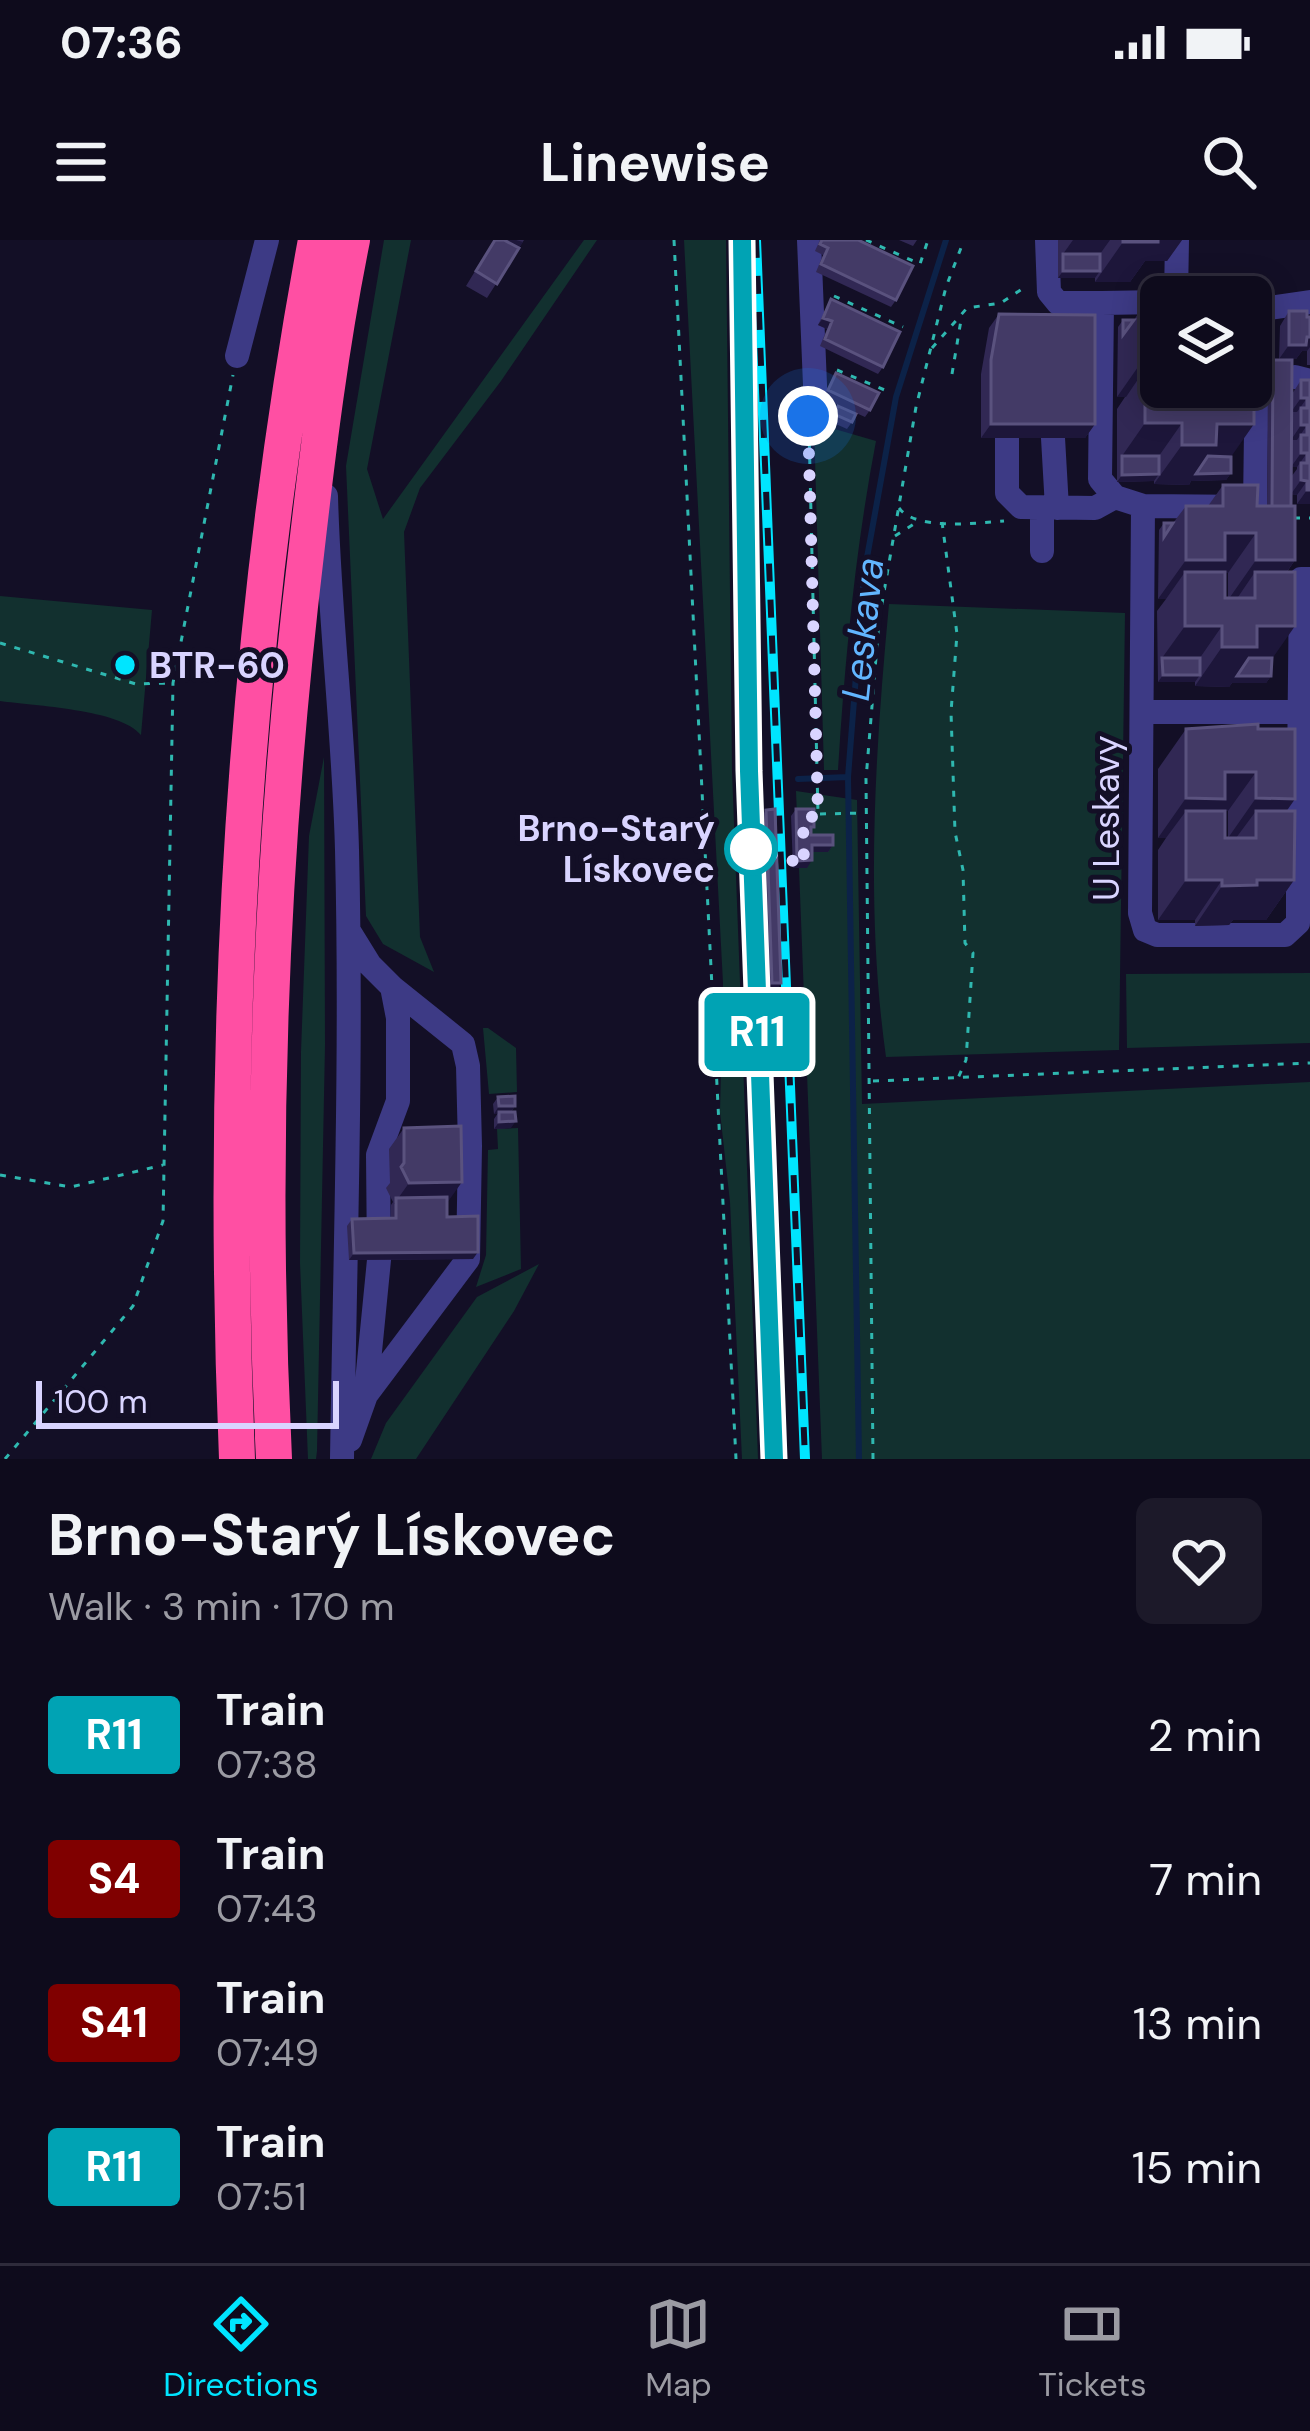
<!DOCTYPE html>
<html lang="en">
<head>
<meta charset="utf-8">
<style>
  :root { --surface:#0e0b1c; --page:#1c1929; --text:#f1f3f6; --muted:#9b9ba3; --line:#2e2b3b; --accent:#00e5ff }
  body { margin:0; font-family:"DM Sans",sans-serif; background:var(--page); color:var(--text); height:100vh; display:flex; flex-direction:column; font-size:45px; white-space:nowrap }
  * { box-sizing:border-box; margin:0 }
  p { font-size:39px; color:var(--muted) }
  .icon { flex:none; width:66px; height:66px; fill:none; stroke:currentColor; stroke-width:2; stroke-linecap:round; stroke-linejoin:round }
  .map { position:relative; height:1219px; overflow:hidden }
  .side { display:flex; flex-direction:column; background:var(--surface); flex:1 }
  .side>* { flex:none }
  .badge { padding:0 24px; border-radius:9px; font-size:42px; line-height:78px }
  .fabs { position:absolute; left:1140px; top:36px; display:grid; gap:24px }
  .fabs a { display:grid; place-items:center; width:132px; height:132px; border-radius:18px; background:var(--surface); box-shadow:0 6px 30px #0003,0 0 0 3px var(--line); font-size:60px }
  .scale { position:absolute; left:36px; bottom:30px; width:303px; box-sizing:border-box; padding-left:12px; border:6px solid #d9d4ff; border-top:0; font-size:33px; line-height:42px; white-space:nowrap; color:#d9d4ff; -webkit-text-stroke:9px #130f26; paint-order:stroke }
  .you { position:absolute; width:60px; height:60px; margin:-30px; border:9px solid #fff; border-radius:50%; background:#1a73e8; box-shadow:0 0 0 18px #1a73e833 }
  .map>.badge { position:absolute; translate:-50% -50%; box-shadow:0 0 0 6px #fff }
  .round { display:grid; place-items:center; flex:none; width:126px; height:126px; border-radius:18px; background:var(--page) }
  .summary { display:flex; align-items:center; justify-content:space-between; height:204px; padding:0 48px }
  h1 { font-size:57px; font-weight:700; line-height:90px }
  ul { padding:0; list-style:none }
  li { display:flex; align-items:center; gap:36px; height:144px; padding:0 48px }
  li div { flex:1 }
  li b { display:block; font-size:45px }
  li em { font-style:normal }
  li .badge { min-width:132px; font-weight:700; text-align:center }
  .status { display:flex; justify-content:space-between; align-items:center; height:84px; padding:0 60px; background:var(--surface); direction:ltr }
  .status svg { height:33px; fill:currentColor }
  header { display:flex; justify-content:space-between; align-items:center; height:156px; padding:0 48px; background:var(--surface); font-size:54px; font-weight:700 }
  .tabs { display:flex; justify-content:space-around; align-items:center; height:168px; border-top:3px solid var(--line); background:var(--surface); font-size:33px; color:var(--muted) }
  .tabs a { display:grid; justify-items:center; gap:6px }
  .tabs .selected { color:var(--accent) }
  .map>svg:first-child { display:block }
</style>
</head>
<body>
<div class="status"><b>07:36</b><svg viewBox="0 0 49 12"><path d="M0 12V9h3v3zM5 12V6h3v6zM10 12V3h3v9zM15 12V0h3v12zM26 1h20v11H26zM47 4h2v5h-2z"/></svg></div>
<header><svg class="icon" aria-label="menu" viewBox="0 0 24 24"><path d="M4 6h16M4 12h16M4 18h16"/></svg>Linewise<svg class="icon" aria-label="search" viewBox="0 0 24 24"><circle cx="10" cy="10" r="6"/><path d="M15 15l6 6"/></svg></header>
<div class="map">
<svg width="1310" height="1219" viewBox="0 0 1310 1219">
  <rect width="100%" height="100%" fill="#130f26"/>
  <!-- green -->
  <path fill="#12302f" d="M 384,0 L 411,0 L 367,229 L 383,279 L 584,0 L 597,0 L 501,141 L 420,248 L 404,292 L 420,697 L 434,732 L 383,704 L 366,676 L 346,226 Z
    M 684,0 L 726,0 L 732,531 L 758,1219 L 742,1219 L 730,962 L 720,872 L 723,743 Z
    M 814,183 L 876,201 C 855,311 845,419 838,530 L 824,530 Z
    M 0,356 L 152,370 L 141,495 C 120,469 34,466 0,461 Z
    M 889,364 L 1125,373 L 1119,810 L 886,817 C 865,668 875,513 889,364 Z
    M 324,517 L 325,805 L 317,1211 L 316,1219 L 308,1219 L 300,1023 L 301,812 L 309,596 Z
    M 796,551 L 857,560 L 862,864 L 1310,842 L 1310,1219 L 822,1219 Z
    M 1310,733 L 1310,803 L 1127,808 L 1126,734 Z
    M 483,788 L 488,788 L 516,808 L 517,852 L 489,854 Z
    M 518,888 L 521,1029 L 476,1047 L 486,1015 L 488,910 L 498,909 L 497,889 Z
    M 539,1024 L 514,1071 L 416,1219 L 371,1219 L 386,1183 L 477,1057 Z"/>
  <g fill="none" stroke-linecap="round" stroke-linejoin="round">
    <!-- stream -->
    <path stroke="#0c2248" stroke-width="6" d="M 798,539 L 848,537
      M 859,1219 L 848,537 L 864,334 L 896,157 L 946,0"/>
    <!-- path -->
    <path stroke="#2fb8b0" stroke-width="3" stroke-dasharray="6 9" stroke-linecap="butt" d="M 674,0 L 736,1219
      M 866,0 L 920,24 L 928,0
      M 834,56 L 903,87
      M 932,108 L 967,68 L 1001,63 L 1028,45
      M 837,130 L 887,151
      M 952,134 L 961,80
      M 809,188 L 818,574 L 813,577
      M 899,268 C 916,291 977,283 1004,281
      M 1294,278 L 1310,278
      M 942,282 L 957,394 L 951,472 L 955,592 L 963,630 L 965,703 L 973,713 L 966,820 L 958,838
      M 895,296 L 917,282
      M 0,403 L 136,444 L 171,443
      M 820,574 L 865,573
      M 873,841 L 1310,823
      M 0,935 L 71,947 L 163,925
      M 5,1219 L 133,1066 L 163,981 L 173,443 L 233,135
      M 873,1219 L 866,539 L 879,381 L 916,167 L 946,47 L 964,0"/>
    <!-- minor -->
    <path stroke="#3d3a85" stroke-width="24" d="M 809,0 L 816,169
      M 1047,0 L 1049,52 L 1058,63 L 1102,63 L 1100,239 L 1115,257 L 1143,266 L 1140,673 L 1145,690 L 1157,695 L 1285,695 L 1298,683 L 1298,630
      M 1176,57 L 1177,0
      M 1102,63 L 1161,62
      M 1251,81 L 1270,68 L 1310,62
      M 237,116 L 267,0
      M 1295,137 L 1310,141
      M 1007,198 L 1007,253 L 1021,267 L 1095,268 L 1115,257
      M 1053,198 L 1057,268
      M 326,256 C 329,374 344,492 347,610 C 352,813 345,1016 342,1219
      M 1143,266 L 1255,267 L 1257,113 L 1251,92
      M 1042,268 L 1042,311
      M 1310,339 L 1301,339 L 1298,630 L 1310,630
      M 1144,472 L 1310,472
      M 349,691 L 370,725 L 392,747 L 463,804 L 468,826 L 470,906 L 468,1019 L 366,1155 L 350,1200
      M 366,1152 L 379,1020 L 378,915 L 398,861 L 398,778 L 392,747"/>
    <!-- highway -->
    <path stroke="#ff4fa3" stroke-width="36" d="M 237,1219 C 220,810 241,403 316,0
      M 274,1219 C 259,917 270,615 306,314 C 318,209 331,103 352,0"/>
    <defs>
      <path id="rail" d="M 756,0 L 805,1219
        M 745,138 L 752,632 L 774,1219"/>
    </defs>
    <!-- rail casing -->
    <use href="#rail" stroke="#00e5ff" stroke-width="10"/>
    <!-- rail -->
    <use href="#rail" stroke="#130f26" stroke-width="6" stroke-dasharray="18" stroke-linecap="butt"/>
  </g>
  <!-- wall -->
  <path fill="#312854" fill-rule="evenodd" d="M 494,0 L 524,0 L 487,58 L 466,46 Z
    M 820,0 L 858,0 L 896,60 L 891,67 L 816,32 L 823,15 L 815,11 Z
    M 899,0 L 917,0 L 913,6 Z
    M 1058,0 L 1182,0 L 1167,21 L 1145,21 L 1130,42 L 1095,42 L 1095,38 L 1058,38 Z
    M 1182,43 L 1217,57 L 1172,57 Z
    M 831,59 L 883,127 L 878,134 L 820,106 L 827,89 L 818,85 Z
    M 1145,63 L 1184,156 L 1187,156 L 1187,147 L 1251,147 L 1231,217 L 1231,233 L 1226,240 L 1191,241 L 1189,245 L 1154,244 L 1154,241 L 1117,242 L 1117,169 L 1125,157 L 1117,157 L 1118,87 L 1123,80 L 1134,80 Z
    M 1289,71 L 1310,77 L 1310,125 L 1307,125 L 1307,111 L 1302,111 L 1296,119 L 1279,119 L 1280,86 Z
    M 999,74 L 1095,184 L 1085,198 L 981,198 L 981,134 L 989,88 Z
    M 1273,120 L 1292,154 L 1301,140 L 1310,140 L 1310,264 L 1297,264 L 1297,255 L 1291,254 L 1291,237 L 1297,229 L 1297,227 L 1291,227 L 1291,266 L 1295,320 L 1287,332 L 1272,418 L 1271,436 L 1266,443 L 1232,443 L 1229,447 L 1195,446 L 1195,442 L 1158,442 L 1157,371 L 1166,359 L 1158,359 L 1159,290 L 1164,283 L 1173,283 L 1186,266 L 1208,266 L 1223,245 L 1257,266 L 1267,266 L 1268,127 ZM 1225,333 L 1228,333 L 1228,358 L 1225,358 Z
    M 836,133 L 870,170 L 865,177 L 823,158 Z
    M 838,166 L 852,182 L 847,189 L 829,181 Z
    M 1186,489 L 1258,489 L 1286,571 L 1294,640 L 1266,680 L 1233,680 L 1229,685 L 1195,686 L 1195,680 L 1158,680 L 1158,610 L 1166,598 L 1158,598 L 1158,529 ZM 1225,571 L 1228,571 L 1228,598 L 1225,598 Z
    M 796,569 L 811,592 L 811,595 L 833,605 L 828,612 L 812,612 L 807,628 L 793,628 L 791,576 Z
    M 766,570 L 781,743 L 776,750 L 767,750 L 761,577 Z
    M 498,857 L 515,866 L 511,872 L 511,888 L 494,889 L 494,879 L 498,873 L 494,874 L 493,864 Z
    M 404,888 L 447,963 L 447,977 L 473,1019 L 349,1020 L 347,986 L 352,979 L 391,979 L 391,965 L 393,962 L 386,948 L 390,943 L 389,909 Z"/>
  <!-- shaded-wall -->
  <path fill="#1d163a" d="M 495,0 L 516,0 L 523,2 L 513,16 Z
    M 1073,0 L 1110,0 L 1095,21 L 1063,14 Z
    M 1145,0 L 1182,0 L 1167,21 L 1145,21 L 1130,42 L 1095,42 L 1123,2 Z
    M 1063,31 L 1100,31 L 1095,38 L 1058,38 Z
    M 823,78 L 832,81 L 827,89 L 818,85 Z
    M 1307,97 L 1310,97 L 1310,107 L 1307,111 L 1302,111 L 1296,119 L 1279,119 L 1289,105 Z
    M 1145,117 L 1161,117 L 1161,147 L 1145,129 L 1126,157 L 1117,157 Z
    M 1194,147 L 1203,147 L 1196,158 L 1187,157 Z
    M 1301,158 L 1307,158 L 1297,172 L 1291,172 Z
    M 1145,183 L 1182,183 L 1154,223 L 1122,216 Z
    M 991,184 L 1095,184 L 1085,198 L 981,198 Z
    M 1217,184 L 1254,184 L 1226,224 L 1231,233 L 1226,240 L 1191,241 L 1189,245 L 1154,244 L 1182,205 Z
    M 1301,185 L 1307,185 L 1297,200 L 1291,200 Z
    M 1301,213 L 1307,213 L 1297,227 L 1291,227 Z
    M 1159,234 L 1154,241 L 1117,242 L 1122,235 Z
    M 1301,240 L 1307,241 L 1297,255 L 1291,254 Z
    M 1307,250 L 1310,250 L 1310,264 L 1297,264 Z
    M 1225,293 L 1256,293 L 1228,333 L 1185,332 L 1166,359 L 1158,359 L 1186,320 Z
    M 1256,320 L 1295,320 L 1267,360 L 1255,332 L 1236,360 L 1228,360 Z
    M 1185,386 L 1222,386 L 1195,425 L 1162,418 Z
    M 1257,386 L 1295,386 L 1267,426 L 1271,436 L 1266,443 L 1232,443 L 1229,447 L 1195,446 L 1222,407 Z
    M 1163,435 L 1200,435 L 1195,442 L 1158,442 Z
    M 1225,532 L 1256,532 L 1228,571 L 1186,571 L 1166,598 L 1158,598 L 1186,558 Z
    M 1256,558 L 1295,559 L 1267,599 L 1256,571 L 1236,598 L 1228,598 Z
    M 812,605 L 833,605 L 828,612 L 807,612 Z
    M 812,620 L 807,628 L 793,628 L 797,621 Z
    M 1186,640 L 1222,640 L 1195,680 L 1158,680 Z
    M 1257,640 L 1294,640 L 1266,680 L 1233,680 L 1229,685 L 1195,686 L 1222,646 Z
    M 772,743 L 781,743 L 776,750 L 767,750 Z
    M 499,866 L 515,866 L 510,873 L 494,874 Z
    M 516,881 L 511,888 L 494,889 L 499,882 Z
    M 462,942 L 447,963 L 394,964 L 409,943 Z
    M 478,1012 L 473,1019 L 349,1020 L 354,1013 Z"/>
  <!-- building -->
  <path fill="#433a66" stroke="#5a527e" stroke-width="3" d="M 495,0 L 504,0 L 519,8 L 497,44 L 476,31 Z
    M 822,0 L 858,0 L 913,26 L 896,60 L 821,24 L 828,8 L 820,4 Z
    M 1123,0 L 1158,0 L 1158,2 L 1123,2 Z
    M 1063,14 L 1100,14 L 1100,31 L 1063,31 Z
    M 1182,43 L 1217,43 L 1217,57 L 1182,57 Z
    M 831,59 L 900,92 L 883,127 L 825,99 L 832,81 L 823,78 Z
    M 1145,63 L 1161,64 L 1161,117 L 1145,117 Z
    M 1251,64 L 1254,64 L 1254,118 L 1251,118 Z
    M 1289,71 L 1307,71 L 1307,77 L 1310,77 L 1310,97 L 1307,97 L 1306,105 L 1289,105 Z
    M 999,74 L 1095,75 L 1095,184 L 991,184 L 991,120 Z
    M 1123,80 L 1134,80 L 1123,95 Z
    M 1273,120 L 1292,120 L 1291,266 L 1272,266 Z
    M 1145,129 L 1161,129 L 1161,147 L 1184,147 L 1184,156 L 1215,156 L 1215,147 L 1251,147 L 1251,130 L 1254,130 L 1254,184 L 1217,184 L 1216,205 L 1182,205 L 1182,183 L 1145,183 Z
    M 836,133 L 879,153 L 870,170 L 828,150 Z
    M 1301,140 L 1310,140 L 1310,250 L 1307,250 L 1307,241 L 1301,240 L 1301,223 L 1307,223 L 1307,213 L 1301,213 L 1301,195 L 1307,195 L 1307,185 L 1301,185 L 1301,168 L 1307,168 L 1307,158 L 1301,158 Z
    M 838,166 L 856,174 L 852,182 L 834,174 Z
    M 1122,216 L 1159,216 L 1159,234 L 1122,235 Z
    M 1208,216 L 1231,217 L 1231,233 L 1196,234 Z
    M 1223,245 L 1258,245 L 1257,266 L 1295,266 L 1295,320 L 1256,320 L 1256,293 L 1225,293 L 1225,320 L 1186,320 L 1186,266 L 1223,266 Z
    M 1164,283 L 1173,283 L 1164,297 Z
    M 1185,332 L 1225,332 L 1225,358 L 1255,358 L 1255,332 L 1295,332 L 1295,386 L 1257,386 L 1257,407 L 1222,407 L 1222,386 L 1185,386 Z
    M 1162,418 L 1200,418 L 1200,435 L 1163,435 Z
    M 1249,418 L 1272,418 L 1271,436 L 1237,436 Z
    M 1258,484 L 1258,489 L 1295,489 L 1295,559 L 1256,558 L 1256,532 L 1225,532 L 1225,559 L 1186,558 L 1186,489 Z
    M 775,569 L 781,743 L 772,743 L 766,570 Z
    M 796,569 L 814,569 L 814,587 L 811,587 L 811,595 L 833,595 L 833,605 L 812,605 L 812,620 L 797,621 Z
    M 1186,571 L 1225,571 L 1225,598 L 1256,598 L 1256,571 L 1295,571 L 1294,640 L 1257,640 L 1257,645 L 1222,646 L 1222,640 L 1186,640 Z
    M 515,856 L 515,866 L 499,866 L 498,857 Z
    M 499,872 L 515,872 L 516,881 L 499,882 Z
    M 461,886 L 462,942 L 409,943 L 401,927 L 404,923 L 404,888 Z
    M 447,957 L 447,977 L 478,976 L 478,1012 L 354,1013 L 352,979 L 396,978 L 396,958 Z"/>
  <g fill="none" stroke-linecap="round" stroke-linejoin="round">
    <defs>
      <path id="line" d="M 742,0 L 749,531 L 774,1219"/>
    </defs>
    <!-- line casing -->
    <use href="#line" stroke="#fff" stroke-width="27"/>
    <!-- line -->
    <use href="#line" stroke="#00a3b4" stroke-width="18"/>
    <!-- walk -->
    <path stroke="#d9d4ff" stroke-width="12" stroke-dasharray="0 21.6" d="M 751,609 L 804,624 L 803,581 L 818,574 L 808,176"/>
  </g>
  <!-- markers -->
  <circle fill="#00e5ff" stroke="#130f26" stroke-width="4.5" cx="125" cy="425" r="12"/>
  <circle fill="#fff" stroke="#00a3b4" stroke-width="6" cx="751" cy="609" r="24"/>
  <g text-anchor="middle" stroke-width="10" stroke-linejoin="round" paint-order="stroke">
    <!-- poi labels -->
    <g font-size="36" font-weight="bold" fill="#d9d4ff" stroke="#130f26" text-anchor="start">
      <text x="149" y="438">BTR-60</text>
    </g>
    <!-- street labels -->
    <g font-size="36" fill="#d9d4ff" stroke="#130f26">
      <text transform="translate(1106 578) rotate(-90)" y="13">U Leskavy</text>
    </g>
    <!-- stop labels -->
    <g font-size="36" font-weight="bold" fill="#d9d4ff" stroke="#130f26" text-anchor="end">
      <text x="715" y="601">Brno-Starý<tspan x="715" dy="41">Lískovec</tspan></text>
    </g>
    <!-- water labels -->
    <g font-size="39" font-style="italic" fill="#62b6ff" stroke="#130f26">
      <text transform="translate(862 389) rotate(-84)" y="14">Leskava</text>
    </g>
  </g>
</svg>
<div class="fabs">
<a><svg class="icon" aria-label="layers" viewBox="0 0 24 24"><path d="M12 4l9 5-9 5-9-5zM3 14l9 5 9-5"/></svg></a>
</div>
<div class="scale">100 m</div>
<div class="you" style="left:808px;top:176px"></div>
<b class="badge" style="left:757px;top:792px;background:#00a3b4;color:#fff">R11</b>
</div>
<section class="side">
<div class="summary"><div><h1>Brno-Starý Lískovec</h1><p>Walk · 3 min · 170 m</p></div><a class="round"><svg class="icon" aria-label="heart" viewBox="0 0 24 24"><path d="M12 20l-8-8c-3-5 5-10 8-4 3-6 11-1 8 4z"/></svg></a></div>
<ul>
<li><span class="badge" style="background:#00a3b4;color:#fff">R11</span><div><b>Train</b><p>07:38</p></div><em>2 min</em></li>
<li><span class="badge" style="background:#800000;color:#fff">S4</span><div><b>Train</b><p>07:43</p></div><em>7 min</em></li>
<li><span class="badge" style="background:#800000;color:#fff">S41</span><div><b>Train</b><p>07:49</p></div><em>13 min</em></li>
<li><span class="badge" style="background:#00a3b4;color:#fff">R11</span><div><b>Train</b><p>07:51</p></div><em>15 min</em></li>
</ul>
</section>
<nav class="tabs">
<a class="selected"><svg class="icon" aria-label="directions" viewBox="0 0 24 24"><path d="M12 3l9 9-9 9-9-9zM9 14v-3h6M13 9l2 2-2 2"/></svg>Directions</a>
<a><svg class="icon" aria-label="map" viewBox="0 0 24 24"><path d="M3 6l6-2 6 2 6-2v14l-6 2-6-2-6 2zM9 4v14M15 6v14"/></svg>Map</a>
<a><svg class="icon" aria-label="tickets" viewBox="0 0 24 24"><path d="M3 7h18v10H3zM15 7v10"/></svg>Tickets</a>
</nav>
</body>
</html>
